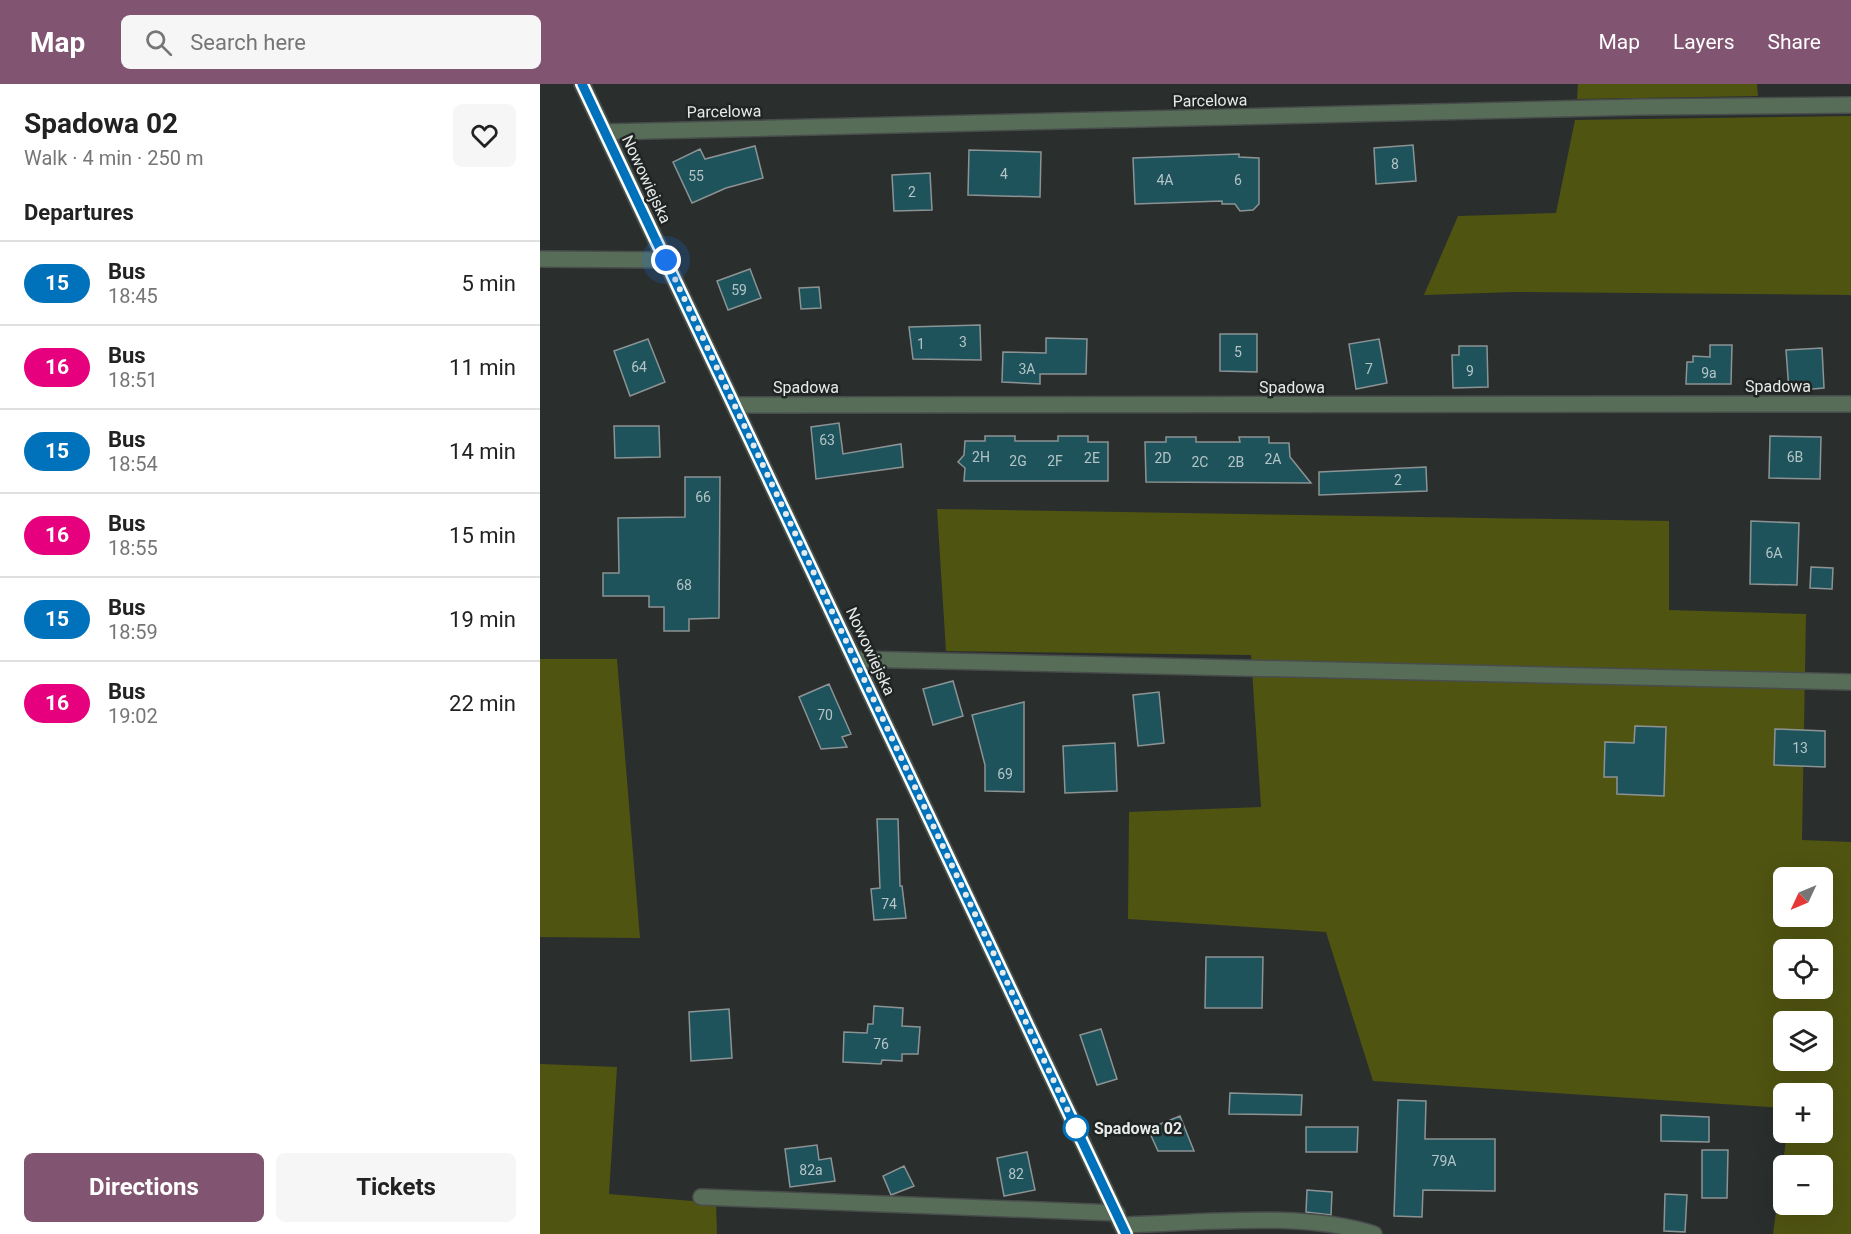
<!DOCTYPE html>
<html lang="en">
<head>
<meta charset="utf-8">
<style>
  :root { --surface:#fff; --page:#f6f6f6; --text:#222; --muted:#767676; --line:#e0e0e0; --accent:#815471 }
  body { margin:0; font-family:Roboto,sans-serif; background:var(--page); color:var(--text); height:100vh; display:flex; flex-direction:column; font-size:22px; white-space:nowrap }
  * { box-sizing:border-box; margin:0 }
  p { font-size:20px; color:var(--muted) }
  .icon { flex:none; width:33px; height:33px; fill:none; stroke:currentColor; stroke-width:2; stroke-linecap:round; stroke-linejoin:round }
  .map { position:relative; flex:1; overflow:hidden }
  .side { display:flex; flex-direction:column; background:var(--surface); width:540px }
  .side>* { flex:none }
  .badge { padding:0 12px; border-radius:20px; font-size:21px; line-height:39px }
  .needle { width:39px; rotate:226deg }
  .buttons { position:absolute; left:1233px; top:783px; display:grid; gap:12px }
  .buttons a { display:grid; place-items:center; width:60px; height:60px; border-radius:9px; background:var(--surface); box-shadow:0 6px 24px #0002; font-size:30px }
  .you { position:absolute; width:30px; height:30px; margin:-15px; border:4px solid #fff; border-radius:50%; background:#1a73e8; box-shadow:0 0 0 9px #1a73e833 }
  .map>.badge { position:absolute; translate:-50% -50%; box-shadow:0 0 0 3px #fff }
  h2 { padding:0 24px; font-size:22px; line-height:54px }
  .round { display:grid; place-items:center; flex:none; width:63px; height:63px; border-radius:9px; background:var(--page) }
  .overview { display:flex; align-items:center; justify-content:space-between; height:102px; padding:0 24px }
  h1 { font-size:28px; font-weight:700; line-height:45px }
  .button { display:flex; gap:12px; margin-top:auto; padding:12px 24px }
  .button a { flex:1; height:69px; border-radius:9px; background:var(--accent); color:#fff; font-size:24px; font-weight:700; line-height:69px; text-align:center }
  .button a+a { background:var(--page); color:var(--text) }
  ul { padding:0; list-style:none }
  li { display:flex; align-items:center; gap:18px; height:84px; padding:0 24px; border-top:2px solid var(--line) }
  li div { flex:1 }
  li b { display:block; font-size:22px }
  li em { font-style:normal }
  li .badge { min-width:66px; font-weight:700; text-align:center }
  header { display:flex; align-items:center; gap:36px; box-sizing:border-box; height:84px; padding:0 30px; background:var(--accent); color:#fff }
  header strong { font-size:28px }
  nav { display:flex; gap:33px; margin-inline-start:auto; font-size:21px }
  .search { width:420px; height:54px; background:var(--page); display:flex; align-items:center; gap:15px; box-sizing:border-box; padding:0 21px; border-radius:9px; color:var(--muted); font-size:22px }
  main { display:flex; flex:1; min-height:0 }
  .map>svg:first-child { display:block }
</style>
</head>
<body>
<header>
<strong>Map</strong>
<div class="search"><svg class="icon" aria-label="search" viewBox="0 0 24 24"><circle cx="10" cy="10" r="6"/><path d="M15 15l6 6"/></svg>Search here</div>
<nav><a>Map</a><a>Layers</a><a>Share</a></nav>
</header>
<main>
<section class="side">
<div class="overview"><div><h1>Spadowa 02</h1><p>Walk · 4 min · 250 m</p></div><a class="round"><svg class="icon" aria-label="heart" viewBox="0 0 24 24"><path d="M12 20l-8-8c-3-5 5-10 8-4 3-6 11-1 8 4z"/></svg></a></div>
<h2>Departures</h2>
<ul>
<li><span class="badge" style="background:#0072bc;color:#fff">15</span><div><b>Bus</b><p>18:45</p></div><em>5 min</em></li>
<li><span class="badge" style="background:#e6007e;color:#fff">16</span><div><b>Bus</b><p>18:51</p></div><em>11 min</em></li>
<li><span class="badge" style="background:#0072bc;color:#fff">15</span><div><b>Bus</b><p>18:54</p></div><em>14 min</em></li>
<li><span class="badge" style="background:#e6007e;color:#fff">16</span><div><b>Bus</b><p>18:55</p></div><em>15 min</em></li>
<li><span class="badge" style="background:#0072bc;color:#fff">15</span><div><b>Bus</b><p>18:59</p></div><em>19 min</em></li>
<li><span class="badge" style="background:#e6007e;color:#fff">16</span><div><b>Bus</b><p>19:02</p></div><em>22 min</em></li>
</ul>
<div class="button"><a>Directions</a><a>Tickets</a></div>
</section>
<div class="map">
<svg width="1311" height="1150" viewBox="0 0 1311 1150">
  <rect width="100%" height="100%" fill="#2a2f2e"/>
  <!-- green -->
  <path fill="#505411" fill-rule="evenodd" d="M 1038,0 L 1217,0 L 1218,12 L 1037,15 Z
    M 1311,32 L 1311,211 L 974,208 L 884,211 L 918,132 L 1016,129 L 1035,36 Z
    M 397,425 L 1129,437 L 1129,526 L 1266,530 L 1262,756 L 1311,758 L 1311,1150 L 1233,1150 L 1247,1049 L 1282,1048 L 1282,1010 L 1244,1010 L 1243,1024 L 833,997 L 786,848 L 588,835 L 589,728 L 721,723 L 711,571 L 406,567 ZM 1244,794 L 1282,794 L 1282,832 L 1244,832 ZM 1244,866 L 1282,866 L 1282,904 L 1244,904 ZM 1244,938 L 1282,938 L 1282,976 L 1244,976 ZM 1244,1082 L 1282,1082 L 1282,1120 L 1244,1120 Z
    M 0,575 L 77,575 L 100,854 L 0,853 Z
    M 0,980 L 77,983 L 69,1110 L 176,1119 L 177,1150 L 0,1150 Z"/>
  <!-- building -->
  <path fill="#1e535c" stroke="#8d9394" stroke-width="1.5" d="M 873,61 L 876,97 L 836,100 L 834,64 Z
    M 215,62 L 223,94 L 186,104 L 152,119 L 133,78 L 160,65 L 165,75 Z
    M 429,66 L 501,68 L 500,113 L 428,111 Z
    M 699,70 L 699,73 L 719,74 L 719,120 L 713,126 L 700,127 L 695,120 L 682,120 L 682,117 L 595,120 L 593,74 Z
    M 390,89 L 392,126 L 354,127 L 352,91 Z
    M 210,185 L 221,214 L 188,226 L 177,197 Z
    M 279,203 L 281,224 L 261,225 L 259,204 Z
    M 440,241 L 441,276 L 373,275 L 369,243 Z
    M 680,250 L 717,250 L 717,288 L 680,287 Z
    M 506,254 L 547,255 L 546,290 L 500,290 L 500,300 L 462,298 L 463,268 L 506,269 Z
    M 108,255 L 125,298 L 90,312 L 74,267 Z
    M 839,255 L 847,299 L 816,305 L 809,260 Z
    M 1170,261 L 1192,261 L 1191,300 L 1146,300 L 1147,278 L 1153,278 L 1153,272 L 1170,273 Z
    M 919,262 L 947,262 L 948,303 L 913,304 L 912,271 L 919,271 Z
    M 1282,264 L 1284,304 L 1249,307 L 1246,266 Z
    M 299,339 L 303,370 L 361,360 L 363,383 L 276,395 L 271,343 Z
    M 74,342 L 119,342 L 120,373 L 75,374 Z
    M 445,352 L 475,352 L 475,357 L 518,357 L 518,352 L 548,352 L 548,358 L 568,358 L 568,397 L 424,397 L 425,384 L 418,378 L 424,371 L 425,357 L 445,357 Z
    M 1230,352 L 1281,353 L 1280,395 L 1229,394 Z
    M 626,353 L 656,353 L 656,358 L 700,358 L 699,353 L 729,353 L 729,359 L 749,359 L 750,373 L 771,399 L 606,398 L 605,358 L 626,358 Z
    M 886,383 L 887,407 L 779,411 L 779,388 Z
    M 145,393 L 180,393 L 179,534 L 149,535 L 149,547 L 124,547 L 124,523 L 109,523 L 109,512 L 63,512 L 63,489 L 79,489 L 78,434 L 145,433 Z
    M 1211,437 L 1259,439 L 1257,501 L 1210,500 Z
    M 1271,483 L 1293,484 L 1292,505 L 1270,504 Z
    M 413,597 L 423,632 L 393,641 L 383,605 Z
    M 289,600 L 311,650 L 302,653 L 307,663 L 281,665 L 259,613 Z
    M 619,608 L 624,659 L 598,662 L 593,611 Z
    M 484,618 L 484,708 L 445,707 L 445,681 L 432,631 Z
    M 1095,642 L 1126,643 L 1124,712 L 1077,710 L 1077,693 L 1064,693 L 1065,658 L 1094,659 Z
    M 1235,645 L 1285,647 L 1285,683 L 1234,681 Z
    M 575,659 L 577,707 L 525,709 L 523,662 Z
    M 337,735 L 358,735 L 360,802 L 362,802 L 366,834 L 334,836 L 331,805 L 340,804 Z
    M 666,873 L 723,873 L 722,924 L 665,924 Z
    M 334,922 L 363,924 L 362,942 L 380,943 L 378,970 L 362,970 L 362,977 L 342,976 L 341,980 L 303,978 L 304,948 L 327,949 L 328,940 L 333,940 Z
    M 189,925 L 192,974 L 151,977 L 149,928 Z
    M 561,945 L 577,995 L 557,1001 L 540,951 Z
    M 690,1009 L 762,1011 L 761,1031 L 689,1030 Z
    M 858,1016 L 886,1017 L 885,1055 L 955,1055 L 955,1107 L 883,1106 L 882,1133 L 854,1132 Z
    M 1121,1031 L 1169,1033 L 1169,1058 L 1121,1057 Z
    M 640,1032 L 654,1067 L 618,1067 L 608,1045 Z
    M 766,1043 L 818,1043 L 817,1068 L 766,1068 Z
    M 277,1061 L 279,1076 L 291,1074 L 295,1097 L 250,1103 L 245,1065 Z
    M 1162,1066 L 1188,1066 L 1187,1114 L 1162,1114 Z
    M 487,1068 L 495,1106 L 464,1112 L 457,1074 Z
    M 364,1082 L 374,1102 L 351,1111 L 343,1092 Z
    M 767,1106 L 792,1108 L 791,1131 L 766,1128 Z
    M 1125,1110 L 1147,1111 L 1145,1148 L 1124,1147 Z"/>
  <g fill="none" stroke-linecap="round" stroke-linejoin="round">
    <defs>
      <path id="minor" d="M 42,0 L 586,1150
        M 65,48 L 1100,23 L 1311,21
        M 0,175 L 125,176
        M 194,321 L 1311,320
        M 315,575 L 1311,598
        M 161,1113 L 577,1129
        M 582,1141 C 657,1139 763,1127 834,1150"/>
    </defs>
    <!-- minor casing -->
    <use href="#minor" stroke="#484d4c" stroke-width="18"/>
    <!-- minor -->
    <use href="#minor" stroke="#576d58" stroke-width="15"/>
  </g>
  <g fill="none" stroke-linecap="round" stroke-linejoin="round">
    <defs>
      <path id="line" d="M 42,0 L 586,1150"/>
    </defs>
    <!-- line casing -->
    <use href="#line" stroke="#fff" stroke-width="14"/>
    <!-- line -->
    <use href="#line" stroke="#0072bc" stroke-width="9"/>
    <!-- walk -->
    <path stroke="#e6eae9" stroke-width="6" stroke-dasharray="0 10.8" d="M 126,176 L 536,1044"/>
  </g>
  <!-- markers -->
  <circle fill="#fff" stroke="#0072bc" stroke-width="3" cx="536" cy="1044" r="12"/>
  <g text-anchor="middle" stroke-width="5" stroke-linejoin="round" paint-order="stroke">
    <!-- number labels -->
    <g font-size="14" fill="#b4c4c6">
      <text x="855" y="85">8</text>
      <text x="464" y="95">4</text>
      <text x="156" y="97">55</text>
      <text x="625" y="101">4A</text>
      <text x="698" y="101">6</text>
      <text x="372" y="113">2</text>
      <text x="199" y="211">59</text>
      <text x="423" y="263">3</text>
      <text x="381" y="265">1</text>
      <text x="698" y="273">5</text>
      <text x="99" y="288">64</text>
      <text x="487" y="290">3A</text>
      <text x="829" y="290">7</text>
      <text x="930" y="292">9</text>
      <text x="1169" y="294">9a</text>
      <text x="287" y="361">63</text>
      <text x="441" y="378">2H</text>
      <text x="1255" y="378">6B</text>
      <text x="552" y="379">2E</text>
      <text x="623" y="379">2D</text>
      <text x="733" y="380">2A</text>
      <text x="478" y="382">2G</text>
      <text x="515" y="382">2F</text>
      <text x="660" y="383">2C</text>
      <text x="696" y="383">2B</text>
      <text x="858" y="401">2</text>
      <text x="163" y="418">66</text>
      <text x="1234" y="474">6A</text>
      <text x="144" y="506">68</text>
      <text x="285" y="636">70</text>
      <text x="1260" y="669">13</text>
      <text x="465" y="695">69</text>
      <text x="349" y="825">74</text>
      <text x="341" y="965">76</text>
      <text x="904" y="1082">79A</text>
      <text x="271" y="1091">82a</text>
      <text x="476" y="1095">82</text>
    </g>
    <!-- street labels -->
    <g font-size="16" fill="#e6eae9" stroke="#202524">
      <text transform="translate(670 16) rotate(-1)" y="6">Parcelowa</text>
      <text transform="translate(184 27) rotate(-1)" y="6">Parcelowa</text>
      <text transform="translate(107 95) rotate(65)" y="6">Nowowiejska</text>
      <text x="1238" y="308">Spadowa</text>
      <text x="266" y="309">Spadowa</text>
      <text x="752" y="309">Spadowa</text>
      <text transform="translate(331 567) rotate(65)" y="6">Nowowiejska</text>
    </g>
    <!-- stop labels -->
    <g font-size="16" font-weight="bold" fill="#e6eae9" stroke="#202524" text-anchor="start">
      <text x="554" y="1050">Spadowa 02</text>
    </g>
  </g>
</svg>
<div class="buttons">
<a><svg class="needle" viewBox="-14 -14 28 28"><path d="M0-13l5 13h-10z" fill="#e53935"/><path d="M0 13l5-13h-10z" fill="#767676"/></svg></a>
<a><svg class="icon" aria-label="locate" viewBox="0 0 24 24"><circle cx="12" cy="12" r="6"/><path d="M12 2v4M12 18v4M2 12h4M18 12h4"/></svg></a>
<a><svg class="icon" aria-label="layers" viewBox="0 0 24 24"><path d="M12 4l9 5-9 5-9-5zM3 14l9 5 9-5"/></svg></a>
<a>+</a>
<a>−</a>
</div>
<div class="you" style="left:126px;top:176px"></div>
</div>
</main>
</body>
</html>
